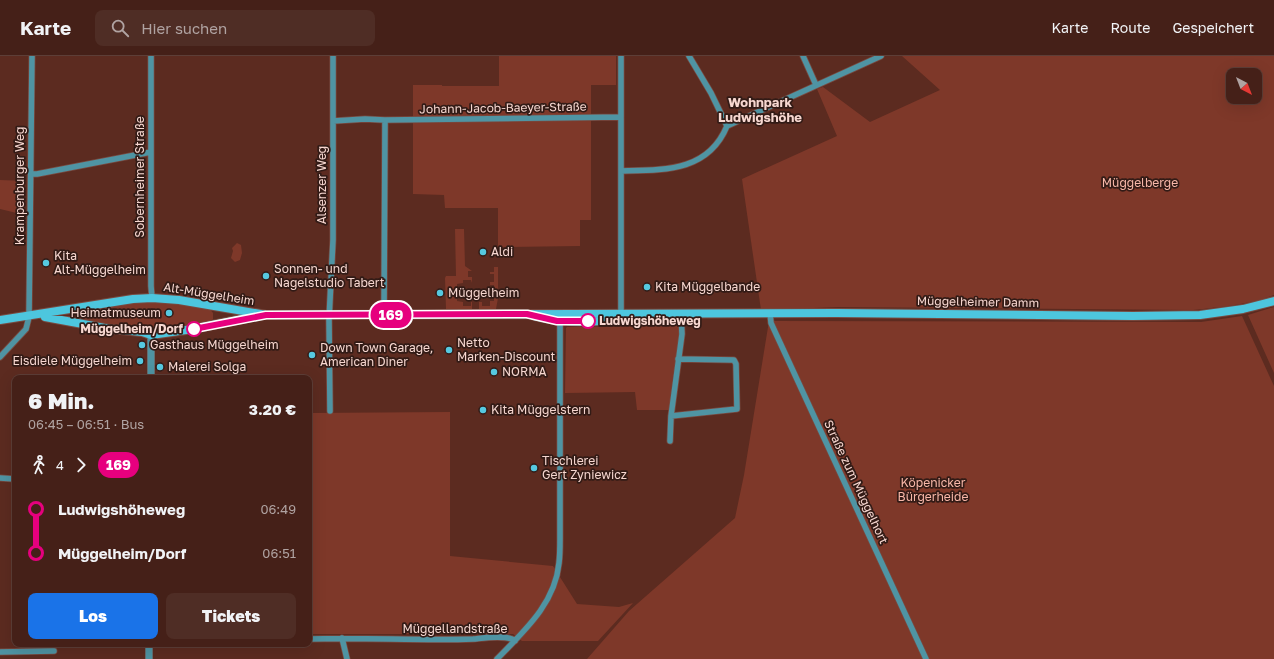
<!DOCTYPE html>
<html lang="de">
<head>
<meta charset="utf-8">
<style>
  :root { --surface:#452018; --page:#4f2d25; --text:#f1f3f6; --muted:#b0a3a2; --line:#5d3e37; --accent:#1a73e8 }
  body { margin:0; font-family:"Golos Text",sans-serif; background:var(--page); color:var(--text); height:100vh; display:flex; flex-direction:column; font-size:15px; white-space:nowrap }
  * { box-sizing:border-box; margin:0 }
  p { font-size:13px; color:var(--muted) }
  .icon { flex:none; width:22px; height:22px; fill:none; stroke:currentColor; stroke-width:2; stroke-linecap:round; stroke-linejoin:round }
  .map { position:relative; flex:1; overflow:hidden }
  .panel { position:absolute; left:12px; top:319px; width:300px; height:272px; display:flex; flex-direction:column; background:var(--surface); border-radius:8px; box-shadow:0 4px 16px #0002,0 0 0 1px var(--line) }
  .panel>* { flex:none }
  .badge { padding:0 8px; border-radius:13px; font-size:14px; line-height:26px }
  .needle { width:26px; rotate:138deg }
  .fabs { position:absolute; left:1226px; top:12px; display:grid; gap:8px }
  .fabs a { display:grid; place-items:center; width:36px; height:36px; border-radius:8px; background:var(--surface); box-shadow:0 4px 16px #0002,0 0 0 1px var(--line); font-size:20px }
  .map>.badge { position:absolute; translate:-50% -50%; box-shadow:0 0 0 2px #fff }
  .legs { display:flex; align-items:center; gap:6px; height:44px; padding:0 16px; font-size:13px }
  .legs p { margin-inline-start:auto }
  .summary { display:flex; align-items:center; justify-content:space-between; height:68px; padding:0 16px }
  h1 { font-size:22px; font-weight:800; line-height:30px }
  .button { display:flex; gap:8px; margin-top:auto; padding:8px 16px }
  .button a { flex:1; height:46px; border-radius:8px; background:var(--accent); color:#fff; font-size:16px; font-weight:800; line-height:46px; text-align:center }
  .button a+a { background:var(--page); color:var(--text) }
  ul { padding:0 16px; list-style:none }
  li { display:flex; align-items:center; gap:14px; height:44px; font-size:15px }
  li i { display:grid; place-items:center; width:6px; height:100%; margin:0 5px; background:currentColor }
  li i::after { content:''; width:10px; height:10px; margin:-5px; border:3px solid; border-radius:50%; background:var(--surface) }
  li p { margin-inline-start:auto }
  li:first-child i { background:linear-gradient(#0000 50%,currentColor 0) }
  li:last-child i { background:linear-gradient(currentColor 50%,#0000 0) }
  header { display:flex; align-items:center; gap:24px; box-sizing:border-box; height:56px; padding:0 20px; background:var(--surface); border-bottom:1px solid var(--line) }
  header strong { font-size:19px }
  nav { display:flex; gap:22px; margin-inline-start:auto; font-size:14px }
  .search { width:280px; height:36px; background:var(--page); display:flex; align-items:center; gap:10px; box-sizing:border-box; padding:0 14px; border-radius:8px; color:var(--muted); font-size:15px }
  .map>svg:first-child { display:block }
</style>
</head>
<body>
<header>
<strong>Karte</strong>
<div class="search"><svg class="icon" aria-label="search" viewBox="0 0 24 24"><circle cx="10" cy="10" r="6"/><path d="M15 15l6 6"/></svg>Hier suchen</div>
<nav><a>Karte</a><a>Route</a><a>Gespeichert</a></nav>
</header>
<div class="map">
<svg width="1274" height="603" viewBox="0 0 1274 603">
  <rect width="100%" height="100%" fill="#5c2b20"/>
  <!-- green -->
  <path fill="#7e3829" fill-rule="evenodd" d="M 499,0 L 616,0 L 616,29 L 591,29 L 591,164 L 580,164 L 580,190 L 498,191 L 498,152 L 445,152 L 444,139 L 413,138 L 413,29 L 442,29 L 442,30 L 499,30 Z
    M 902,0 L 1274,0 L 1274,239 C 1248,249 1221,251 1193,254 L 839,251 L 761,254 L 742,123 L 837,80 L 817,33 L 823,31 L 870,66 L 940,34 ZM 1233,19 L 1255,19 L 1255,41 L 1233,41 Z
    M 0,124 L 25,125 L 25,159 L 0,153 Z
    M 455,173 L 464,173 L 465,210 L 472,215 L 468,215 L 468,221 L 472,221 L 472,227 L 471,224 L 463,224 L 463,227 L 457,228 L 457,245 L 463,246 L 463,250 L 471,250 L 471,246 L 472,246 L 472,253 L 446,253 L 445,222 L 446,220 L 456,220 Z
    M 237,187 L 241,189 L 242,197 L 240,204 L 235,206 L 231,202 L 233,195 L 232,192 Z
    M 494,211 L 498,211 L 498,242 L 496,253 L 479,253 L 479,246 L 482,246 L 482,250 L 490,250 L 490,245 L 494,245 L 494,239 L 490,239 L 490,237 L 494,237 L 494,229 L 490,229 L 490,226 L 494,226 L 494,218 L 490,218 L 490,216 L 494,216 Z
    M 164,244 L 209,252 L 213,257 L 213,263 L 211,266 L 160,275 L 139,275 L 86,265 C 83,261 84,258 87,254 L 127,246 Z
    M 1274,251 L 1274,317 L 1248,259 Z
    M 1242,260 L 1274,330 L 1274,603 L 587,603 L 629,555 L 735,462 L 744,419 L 769,265 L 1201,266 Z
    M 635,265 L 678,265 L 680,279 L 673,320 L 669,354 L 637,354 L 635,336 L 565,337 L 566,272 L 567,271 L 617,271 Z
    M 450,356 L 450,500 L 553,510 L 577,548 L 619,551 L 633,547 L 598,585 L 522,585 L 513,578 L 309,578 L 309,357 Z"/>
  <g fill="none" stroke-linecap="round" stroke-linejoin="round">
    <defs>
      <path id="minor" d="M 151,0 L 151,230 L 152,242
        M 689,0 L 711,37 L 727,70
        M 803,0 L 816,29
        M 333,65 L 365,63 L 385,64 L 621,61
        M 621,115 C 664,114 708,116 727,70 L 881,0
        M 31,118 L 37,118 L 151,96
        M 770,257 L 771,267 L 926,603
        M 384,259 L 385,64
        M 621,261 L 621,0
        M 0,301 L 26,273 L 29,261 L 32,0
        M 330,355 L 329,264 L 333,184 L 333,0
        M 671,360 L 737,353 L 736,308 L 734,304 L 678,303
        M 670,385 L 671,360 L 682,278 L 681,258
        M 0,422 L 15,423
        M 342,582 L 347,603
        M 309,583 C 364,581 419,585 473,583 C 484,582 507,578 515,585
        M 0,596 L 54,595
        M 497,603 C 524,575 555,548 559,507 C 560,499 560,491 560,483 L 560,262"/>
      <path id="tertiary" d="M 151,322 L 151,279
        M 149,588 L 149,603"/>
      <path id="secondary" d="M 534,260 C 563,267 601,268 631,260
        M 45,261 L 110,273 L 142,276 L 151,279 L 193,273 L 262,259
        M 0,264 L 133,243 L 152,242 L 179,244 L 266,259 L 836,257 L 1133,260 L 1200,259 L 1243,253 L 1274,245"/>
    </defs>
    <!-- minor casing -->
    <use href="#minor" stroke="#784a40" stroke-width="7"/>
    <!-- tertiary casing -->
    <use href="#tertiary" stroke="#784a40" stroke-width="8"/>
    <!-- secondary casing -->
    <use href="#secondary" stroke="#784a40" stroke-width="10"/>
    <!-- minor -->
    <use href="#minor" stroke="#4f94a3" stroke-width="5.5"/>
    <!-- tertiary -->
    <use href="#tertiary" stroke="#4f94a3" stroke-width="7"/>
    <!-- secondary -->
    <use href="#secondary" stroke="#4dc6de" stroke-width="8"/>
  </g>
  <g fill="none" stroke-linecap="round" stroke-linejoin="round">
    <defs>
      <path id="line-1" d="M 194,273 L 266,259 L 527,258 L 557,265 L 588,265"/>
    </defs>
    <!-- line-1 casing -->
    <use href="#line-1" stroke="#fff" stroke-width="9"/>
    <!-- line-1 -->
    <use href="#line-1" stroke="#e6007e" stroke-width="6"/>
  </g>
  <!-- markers -->
  <g fill="#56c9e0" stroke="#321b16" stroke-width="1.5">
    <circle cx="483" cy="196" r="4"/>
    <circle cx="46" cy="207" r="4"/>
    <circle cx="266" cy="220" r="4"/>
    <circle cx="647" cy="231" r="4"/>
    <circle cx="440" cy="237" r="4"/>
    <circle cx="169" cy="257" r="4"/>
    <circle cx="142" cy="289" r="4"/>
    <circle cx="449" cy="294" r="4"/>
    <circle cx="312" cy="299" r="4"/>
    <circle cx="140" cy="305" r="4"/>
    <circle cx="160" cy="311" r="4"/>
    <circle cx="494" cy="316" r="4"/>
    <circle cx="483" cy="354" r="4"/>
    <circle cx="534" cy="412" r="4"/>
  </g>
  <g fill="#fff" stroke="#e6007e" stroke-width="2">
    <circle cx="588" cy="265" r="7"/>
    <circle cx="194" cy="273" r="7"/>
  </g>
  <g text-anchor="middle" stroke-width="3.5" stroke-linejoin="round" paint-order="stroke">
    <!-- street labels -->
    <g font-size="12" fill="#f7d7d0" stroke="#321b16">
      <text transform="translate(503 52) rotate(-1)" y="4">Johann-Jacob-Baeyer-Straße</text>
      <text transform="translate(140 121) rotate(-90)" y="4">Sobernheimer Straße</text>
      <text transform="translate(322 129) rotate(-90)" y="4">Alsenzer Weg</text>
      <text transform="translate(20 130) rotate(-90)" y="4">Krampenburger Weg</text>
      <text transform="translate(209 238) rotate(9)" y="4">Alt-Müggelheim</text>
      <text transform="translate(978 246) rotate(1)" y="4">Müggelheimer Damm</text>
      <text transform="translate(856 426) rotate(65)" y="4">Straße zum Müggelhort</text>
      <text x="455" y="577">Müggellandstraße</text>
    </g>
    <!-- park labels -->
    <g font-size="12" fill="#f9b8a9" stroke="#321b16">
      <text x="1140" y="131">Müggelberge</text>
      <text x="933" y="431">Köpenicker<tspan x="933" dy="14">Bürgerheide</tspan></text>
    </g>
    <!-- poi labels -->
    <g font-size="12" fill="#f7d7d0" stroke="#321b16" text-anchor="start">
      <text x="491" y="200">Aldi</text>
      <text x="54" y="204">Kita<tspan x="54" dy="14">Alt-Müggelheim</tspan></text>
      <text x="274" y="217">Sonnen- und<tspan x="274" dy="14">Nagelstudio Tabert</tspan></text>
      <text x="655" y="235">Kita Müggelbande</text>
      <text x="448" y="241">Müggelheim</text>
      <text x="161" y="261" text-anchor="end">Heimatmuseum</text>
      <text x="457" y="291">Netto<tspan x="457" dy="14">Marken-Discount</tspan></text>
      <text x="150" y="293">Gasthaus Müggelheim</text>
      <text x="320" y="296">Down Town Garage,<tspan x="320" dy="14">American Diner</tspan></text>
      <text x="132" y="309" text-anchor="end">Eisdiele Müggelheim</text>
      <text x="168" y="315">Malerei Solga</text>
      <text x="502" y="320">NORMA</text>
      <text x="491" y="358">Kita Müggelstern</text>
      <text x="542" y="409">Tischlerei<tspan x="542" dy="14">Gert Zyniewicz</tspan></text>
    </g>
    <!-- stop labels -->
    <g font-size="12" font-weight="bold" fill="#f7d7d0" stroke="#321b16" text-anchor="start">
      <text x="599" y="269">Ludwigshöheweg</text>
      <text x="183" y="277" text-anchor="end">Müggelheim/Dorf</text>
    </g>
    <!-- neighbourhood labels -->
    <g font-size="13" font-weight="bold" fill="#f7d7d0" stroke="#321b16">
      <text x="760" y="51">Wohnpark<tspan x="760" dy="15">Ludwigshöhe</tspan></text>
    </g>
  </g>
</svg>
<div class="fabs">
<a><svg class="needle" viewBox="-14 -14 28 28"><path d="M0-13l5 13h-10z" fill="#e53935"/><path d="M0 13l5-13h-10z" fill="#b0a3a2"/></svg></a>
</div>
<b class="badge" style="left:391px;top:259px;background:#e6007e;color:#fff">169</b>
<section class="panel">
<div class="summary"><div><h1>6 Min.</h1><p>06:45 – 06:51 · Bus</p></div><b>3.20 €</b></div>
<div class="legs"><svg class="icon" aria-label="walk" viewBox="0 0 24 24"><circle cx="13" cy="4" r="2"/><path d="M13 8l-2 6 4 7M11 14l-3 7M7 12l3-4h3l4 4"/></svg>4<svg class="icon" aria-label="forward" viewBox="0 0 24 24"><path d="M9 5l7 7-7 7"/></svg><b class="badge" style="background:#e6007e;color:#fff">169</b></div>
<ul>
<li><i style="color:#e6007e"></i><b>Ludwigshöheweg</b><p>06:49</p></li>
<li><i style="color:#e6007e"></i><b>Müggelheim/Dorf</b><p>06:51</p></li>
</ul>
<div class="button"><a>Los</a><a>Tickets</a></div>
</section>
</div>
</body>
</html>
